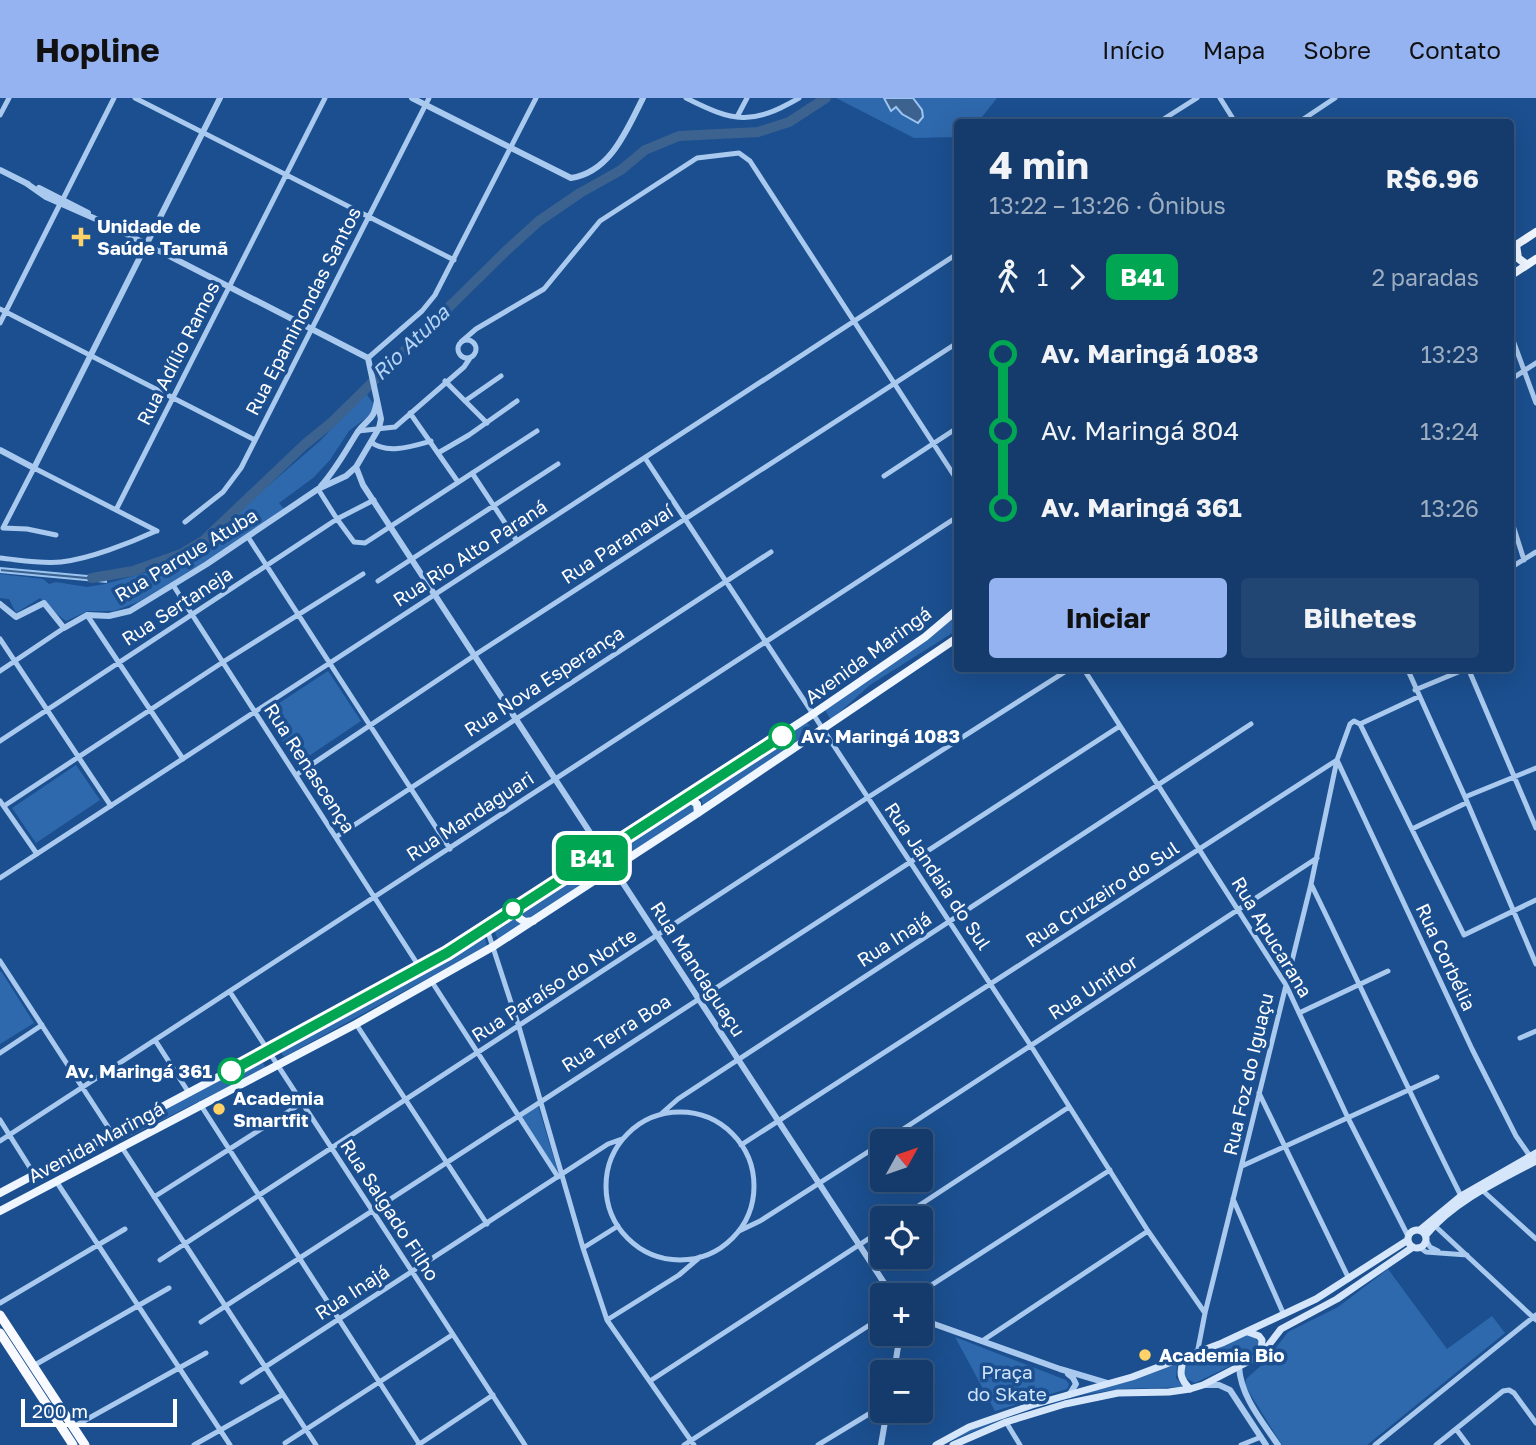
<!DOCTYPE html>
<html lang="pt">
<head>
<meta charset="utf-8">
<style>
  :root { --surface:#143b6b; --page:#214673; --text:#f1f3f6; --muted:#9dadc1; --line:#33557e; --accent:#95b2f1 }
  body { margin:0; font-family:"Golos Text",sans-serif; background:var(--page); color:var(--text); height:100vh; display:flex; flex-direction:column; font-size:26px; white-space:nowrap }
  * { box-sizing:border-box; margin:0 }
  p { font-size:23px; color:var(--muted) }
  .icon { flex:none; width:38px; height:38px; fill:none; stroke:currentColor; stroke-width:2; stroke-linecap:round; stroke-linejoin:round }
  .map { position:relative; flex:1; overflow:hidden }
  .sheet { position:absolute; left:954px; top:21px; width:560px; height:553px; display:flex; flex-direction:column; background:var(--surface); border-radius:7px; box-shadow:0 7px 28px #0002,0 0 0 2px var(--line) }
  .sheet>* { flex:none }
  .badge { padding:0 14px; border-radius:10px; font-size:24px; line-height:46px }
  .needle { width:46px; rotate:50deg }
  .buttons { position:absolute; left:870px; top:1031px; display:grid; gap:14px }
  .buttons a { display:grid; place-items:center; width:63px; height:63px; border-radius:7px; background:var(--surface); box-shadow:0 7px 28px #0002,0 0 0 2px var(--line); font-size:35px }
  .scale { position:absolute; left:21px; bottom:18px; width:156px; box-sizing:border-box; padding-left:7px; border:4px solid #fff; border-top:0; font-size:19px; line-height:24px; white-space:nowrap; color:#fff; -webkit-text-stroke:5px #1b4f8f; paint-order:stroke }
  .map>.badge { position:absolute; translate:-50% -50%; box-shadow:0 0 0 4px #fff }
  .legs { display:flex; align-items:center; gap:10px; height:77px; padding:0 35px; font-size:23px }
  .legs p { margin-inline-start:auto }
  .summary { display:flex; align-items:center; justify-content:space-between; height:119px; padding:0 35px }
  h1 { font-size:38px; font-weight:700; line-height:52px }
  .primary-button { display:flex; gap:14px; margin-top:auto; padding:14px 35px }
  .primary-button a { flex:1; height:80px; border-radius:7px; background:var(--accent); color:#111; font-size:28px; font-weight:700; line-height:80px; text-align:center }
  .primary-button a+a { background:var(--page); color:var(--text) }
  ul { padding:0 35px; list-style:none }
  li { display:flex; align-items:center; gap:24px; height:77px; font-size:26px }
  li i { display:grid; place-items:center; width:10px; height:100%; margin:0 9px; background:currentColor }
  li i::after { content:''; width:18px; height:18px; margin:-9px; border:5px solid; border-radius:50%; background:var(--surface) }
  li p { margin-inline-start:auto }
  li:first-child i { background:linear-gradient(#0000 50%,currentColor 0) }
  li:last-child i { background:linear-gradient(currentColor 50%,#0000 0) }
  header { display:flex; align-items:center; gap:42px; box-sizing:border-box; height:98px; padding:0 35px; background:var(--accent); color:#111 }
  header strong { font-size:33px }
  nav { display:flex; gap:38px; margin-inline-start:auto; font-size:24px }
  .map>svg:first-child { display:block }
</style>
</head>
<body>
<header>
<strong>Hopline</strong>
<nav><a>Início</a><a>Mapa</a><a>Sobre</a><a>Contato</a></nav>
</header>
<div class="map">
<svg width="1536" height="1347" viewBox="0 0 1536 1347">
  <rect width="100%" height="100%" fill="#1b4f8f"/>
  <!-- green -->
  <path fill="#2e69ad" d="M 836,0 L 997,0 L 978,24 L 957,24 L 957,39 L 914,40 Z
    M 366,295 L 374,307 L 370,317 L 349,333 L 330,362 L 313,380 L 279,405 L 284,411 L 210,461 L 138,504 L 114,513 L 88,513 L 66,523 C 61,520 45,505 40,500 L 16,515 L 9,501 L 0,500 L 0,476 L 43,481 L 49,486 L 56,484 L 87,489 L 105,486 L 148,474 L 211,442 L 233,418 L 320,343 Z
    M 957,515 L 957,532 L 870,587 L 831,622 L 825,612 Z
    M 328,573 L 361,623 L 297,666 L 264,615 Z
    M 807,624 L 813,633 L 703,708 L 701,701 L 696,698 Z
    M 76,667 L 100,702 L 36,745 L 12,710 Z
    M 689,704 L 695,711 L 694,713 L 620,762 L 612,751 Z
    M 597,761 L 605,773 L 498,842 L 493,829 Z
    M 484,837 L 487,848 L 284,959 L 279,951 L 423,875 Z
    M 1,873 L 34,925 L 0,946 L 0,874 Z
    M 260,960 L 266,970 L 120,1043 L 116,1036 Z
    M 538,1008 L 559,1077 L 521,1019 Z
    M 1388,1171 L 1447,1251 L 1492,1218 L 1505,1235 L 1367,1347 L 1282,1347 L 1249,1294 L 1245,1286 L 1246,1281 L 1265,1264 L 1288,1234 L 1338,1209 Z
    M 1247,1237 L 1255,1240 L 1260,1246 L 1259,1251 L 1255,1256 L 1195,1285 L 1185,1280 L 1184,1272 L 1189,1262 Z
    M 955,1239 L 1066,1282 L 1069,1286 L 1067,1291 L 995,1313 Z
    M 1177,1266 L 1176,1280 L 1184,1289 L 1121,1291 L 1081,1297 L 1017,1315 L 941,1347 C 970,1326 1008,1317 1042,1307 C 1087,1295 1133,1283 1177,1266 Z"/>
  <!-- water -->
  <path fill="#3c6290" stroke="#9cc4f0" stroke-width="2" d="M 884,0 L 913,0 L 922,12 L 923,19 L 918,25 L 902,16 L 896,9 L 891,13 Z
    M 0,470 L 87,478 L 105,475 L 106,484 L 0,474 Z"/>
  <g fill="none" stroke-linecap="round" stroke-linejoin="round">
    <!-- river -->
    <path stroke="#3c6290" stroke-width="10" d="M 92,480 L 133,473 L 181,456 L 203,443 L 304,347 L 331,325 L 507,152 L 539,123 L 580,95 L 621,72 L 645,52 L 679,38 L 758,34 L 789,24 L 826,0"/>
    <!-- minor -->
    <path stroke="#a9c9ee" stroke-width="5" d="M 135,0 L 454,162
      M 686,0 C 734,24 751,28 799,0
      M 1220,0 L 1235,24
      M 0,17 L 9,0
      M 737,19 L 747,0
      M 1159,24 L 1197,0
      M 1299,24 L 1335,0
      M 63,101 L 114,0
      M 0,211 L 255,342
      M 0,225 L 60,106
      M 1510,234 L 1536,305
      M458 251a9 9 0 1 1 18 0a9 9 0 1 1-18 0Z
      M 461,244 L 476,231 L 544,191 L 600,123 L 697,60 L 739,55 L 750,63 L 957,382
      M 368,260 L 422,213 L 435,197 L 536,0
      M 1510,282 L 1536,265
      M 445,283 L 487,325
      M 465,303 L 501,278
      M 410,315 L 458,384
      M 358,333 L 395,329 L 464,269 L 470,260
      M 371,344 C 387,357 413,348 431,343
      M 438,355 L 469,337 L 517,303
      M 645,360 L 1031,948 L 1148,1133 L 1205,1215
      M 472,375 L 517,443
      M 884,378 L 957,330
      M 318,391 L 337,421 L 354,444 L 365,445 L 537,333
      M 116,412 L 325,0
      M 1510,418 L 1524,462
      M 185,424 L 223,394 L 241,370 L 429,0
      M 3,430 L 34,370 L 157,433
      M 3,430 L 27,431 L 56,437
      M 248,439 L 450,751
      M 0,460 C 20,462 41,466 61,464 C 89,461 130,445 156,433
      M 1510,470 L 1536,454
      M 378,483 L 558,366
      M 173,487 L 420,870
      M 87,517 L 183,661
      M 0,541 L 111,708
      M 1083,570 L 1286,887 L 1348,1020 L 1408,1138
      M 1407,570 L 1465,699 L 1536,866
      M 1468,570 L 1536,730
      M 0,573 L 64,530
      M 1415,592 L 1468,570
      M 1360,626 L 1464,837 L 1536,802
      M 0,643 L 337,421 L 374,402
      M 1337,662 L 1472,951 L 1516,1038 L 1532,1061
      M 296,677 L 481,553 L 957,245
      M 1465,699 L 1536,670
      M 0,703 L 37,756
      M 4,708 L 223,564 L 363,476
      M 1412,731 L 1466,705
      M 336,739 L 771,454
      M 0,780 L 957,156
      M 1311,786 C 1362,890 1409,995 1461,1098
      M 486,828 L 519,929 L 583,1150 L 607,1222 L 694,1347
      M 0,863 L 112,1035
      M 432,884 L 558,1079
      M 230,894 L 525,1347
      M 1299,915 L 1388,873
      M 356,926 L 487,1126
      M 1520,940 L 1536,933
      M 155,942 L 189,995
      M 0,955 L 42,927
      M 1259,995 L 1349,1181
      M 200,1006 L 420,1347
      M606 1088a74 74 0 1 1 148 0a74 74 0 1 1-148 0Z
      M 661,1016 L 678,1001 L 1251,626
      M 0,1022 L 34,1076
      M 0,1043 L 957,419
      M 885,1043 L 1317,760
      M 741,1047 L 1337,662
      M 121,1048 L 316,1347
      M 1242,1068 L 1437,979
      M 56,1083 L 230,1347
      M 1482,1092 L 1536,1141
      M 154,1099 L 302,1005
      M 1233,1101 L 1284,1217
      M 900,1120 L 1069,1009
      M 1434,1127 L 1536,1222
      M 739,1133 L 760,1123 L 882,1045
      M 1426,1142 L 1430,1149 L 1438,1153
      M 1419,1149 L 1426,1154 L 1467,1157
      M 583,1150 L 618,1128
      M 160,1162 L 867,700 L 1071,570
      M 916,1197 L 1110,1072
      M 0,1205 L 125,1131
      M 607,1222 L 679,1177 L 700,1159
      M 201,1224 L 1120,628
      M 982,1243 L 1148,1133
      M 1197,1256 L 1205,1215 L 1311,786 L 1337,662 L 1350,626 L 1354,623 L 1360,626 L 1418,599
      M 33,1268 L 169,1190
      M 650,1283 L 882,1132
      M 242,1284 L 608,1046 L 622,1041
      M 1006,1324 L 1020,1347
      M 73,1329 L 206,1255
      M 1456,1331 L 1468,1347
      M 285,1345 L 452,1237
      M 194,1347 L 282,1297
      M 418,1347 L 493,1297
      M 684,1347 L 882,1219
      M 818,1347 L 882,1308
      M 1241,1347 L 1261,1339
      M 1375,1347 L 1536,1217
      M 1436,1347 L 1503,1293 L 1509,1292 L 1514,1295 L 1536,1325"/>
    <!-- tertiary -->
    <path stroke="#a9c9ee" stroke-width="6" d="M 412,0 L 571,80 C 611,74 627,31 643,0
      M 0,72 L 28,86
      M 39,90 L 88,115
      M 0,352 L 34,370 L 220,0
      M 356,369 L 363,387 L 892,1197
      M 321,388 C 336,371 345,354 357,335 C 367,320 374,324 377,302
      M 0,506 L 16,519 L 44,505 L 64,530 L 87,517 L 109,518 L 130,513 L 207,466 L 318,391 L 346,378 L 356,369 L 379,330 L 381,321 L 368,260 L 105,125 L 46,99 L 26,85
      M 920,1221 L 1060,1271 L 1107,1285
      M 1239,1269 C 1241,1299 1262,1323 1278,1347
      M 894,1274 L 900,1236
      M 1068,1276 L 1073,1280 L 1076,1286 L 1069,1297
      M 1205,1287 L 1219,1287 L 1230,1292 L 1266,1347
      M 881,1347 L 887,1312"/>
    <!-- secondary -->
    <path stroke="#d6e6fa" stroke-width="7" d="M1408 1141a9 9 0 1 1 18 0a9 9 0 1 1-18 0Z
      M 1420,1132 L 1461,1098 L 1536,1055
      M 1426,1137 C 1453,1104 1498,1083 1536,1063
      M 1248,1234 L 1259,1238 L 1262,1242 L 1261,1254
      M 1184,1261 C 1179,1275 1180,1281 1190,1291
      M 936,1347 L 969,1329 L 1032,1307 L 1132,1279 L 1222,1245 L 1316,1201 L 1408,1142
      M 953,1347 L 1006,1324 L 1065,1306 L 1118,1295 L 1169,1294 L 1190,1291 L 1203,1287 L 1261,1257 L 1281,1231 L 1337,1201 L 1413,1149"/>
    <!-- primary -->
    <path stroke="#f0f6ff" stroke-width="8" d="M 1516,147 L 1518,160 L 1527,167
      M 1510,151 L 1536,134
      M 1510,178 L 1536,161
      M 687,699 L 697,706 L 698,715
      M 520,808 L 517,812 L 519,820 L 525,824 L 533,823
      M 0,1095 L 303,934 L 447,855 L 813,616 L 925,539 L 957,512
      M 0,1113 L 356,926 L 494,848 L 698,715 L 957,540"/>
    <!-- trunk -->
    <path stroke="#f8faff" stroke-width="9" d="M 0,1217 L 85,1347
      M 0,1235 L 73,1347"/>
  </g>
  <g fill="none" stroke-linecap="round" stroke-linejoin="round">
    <defs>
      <path id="line-1" d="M 231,973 L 447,855 L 782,638"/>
    </defs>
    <!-- line-1 casing -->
    <use href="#line-1" stroke="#fff" stroke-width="16"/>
    <!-- line-1 -->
    <use href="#line-1" stroke="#00a651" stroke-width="10"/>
  </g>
  <!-- markers -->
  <g fill="#ffd166" stroke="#1b4f8f" stroke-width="2.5">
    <path d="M77.5 128.5h7v7h7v7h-7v7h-7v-7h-7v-7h7z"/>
    <circle cx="219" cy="1011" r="7"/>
    <circle cx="1145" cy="1257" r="7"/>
  </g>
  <g fill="#fff" stroke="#00a651" stroke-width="3.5">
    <circle cx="782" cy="638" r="12"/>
    <circle cx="513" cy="811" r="9"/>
    <circle cx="231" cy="973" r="12"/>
  </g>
  <g text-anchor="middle" stroke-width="7" stroke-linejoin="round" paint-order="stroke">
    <!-- poi labels -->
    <g font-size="19" font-weight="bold" fill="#fff" stroke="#1b4f8f" text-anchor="start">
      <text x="97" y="135">Unidade de<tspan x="97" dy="22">Saúde Tarumã</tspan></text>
      <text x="233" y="1007">Academia<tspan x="233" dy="22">Smartfit</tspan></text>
      <text x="1159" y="1264">Academia Bio</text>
    </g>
    <!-- street labels -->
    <g font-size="19" fill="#fff" stroke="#1b4f8f">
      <text transform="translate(303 213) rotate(-63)" y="7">Rua Epaminondas Santos</text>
      <text transform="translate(178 255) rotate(-63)" y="7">Rua Adílio Ramos</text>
      <text transform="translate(617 446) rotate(-33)" y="7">Rua Paranavaí</text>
      <text transform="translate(470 455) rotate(-33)" y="7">Rua Rio Alto Paraná</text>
      <text transform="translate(186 457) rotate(-31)" y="7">Rua Parque Atuba</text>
      <text transform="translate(177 508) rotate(-33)" y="7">Rua Sertaneja</text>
      <text transform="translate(868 557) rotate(-36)" y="7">Avenida Maringá</text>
      <text transform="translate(544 583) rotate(-33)" y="7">Rua Nova Esperança</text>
      <text transform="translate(310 670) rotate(57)" y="7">Rua Renascença</text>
      <text transform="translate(470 718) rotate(-33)" y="7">Rua Mandaguari</text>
      <text transform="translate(938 778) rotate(56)" y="7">Rua Jandaia do Sul</text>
      <text transform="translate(1102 796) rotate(-33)" y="7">Rua Cruzeiro do Sul</text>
      <text transform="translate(1272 839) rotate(59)" y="7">Rua Apucarana</text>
      <text transform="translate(894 841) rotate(-33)" y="7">Rua Inajá</text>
      <text transform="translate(1446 859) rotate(65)" y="7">Rua Corbélia</text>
      <text transform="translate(698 871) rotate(57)" y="7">Rua Mandaguaçu</text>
      <text transform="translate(554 887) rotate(-33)" y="7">Rua Paraíso do Norte</text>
      <text transform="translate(1093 889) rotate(-33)" y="7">Rua Uniflor</text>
      <text transform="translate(616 935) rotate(-33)" y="7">Rua Terra Boa</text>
      <text transform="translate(1248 976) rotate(-77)" y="7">Rua Foz do Iguaçu</text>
      <text transform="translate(96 1044) rotate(-28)" y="7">Avenida Maringá</text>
      <text transform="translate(390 1112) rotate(57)" y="7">Rua Salgado Filho</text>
      <text transform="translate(352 1194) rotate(-33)" y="7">Rua Inajá</text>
    </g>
    <!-- stop labels -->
    <g font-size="19" font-weight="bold" fill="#fff" stroke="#1b4f8f" text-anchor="start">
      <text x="801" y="645">Av. Maringá 1083</text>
      <text x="212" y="980" text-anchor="end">Av. Maringá 361</text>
    </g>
    <!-- park labels -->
    <g font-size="19" fill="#cfe3fa" stroke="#1b4f8f">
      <text x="1007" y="1281">Praça<tspan x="1007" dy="22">do Skate</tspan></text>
    </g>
    <!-- water labels -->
    <g font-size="21" font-style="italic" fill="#b5d3f5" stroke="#1b4f8f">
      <text transform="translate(411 245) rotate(-44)" y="7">Rio Atuba</text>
    </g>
  </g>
</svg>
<div class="buttons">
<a><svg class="needle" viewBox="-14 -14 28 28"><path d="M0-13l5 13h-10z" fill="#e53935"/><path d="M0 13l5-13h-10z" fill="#9dadc1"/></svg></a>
<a><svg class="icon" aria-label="locate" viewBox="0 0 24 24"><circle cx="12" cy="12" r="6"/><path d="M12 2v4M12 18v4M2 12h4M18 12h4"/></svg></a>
<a>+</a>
<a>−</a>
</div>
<div class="scale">200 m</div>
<b class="badge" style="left:592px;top:760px;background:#00a651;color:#fff">B41</b>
<section class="sheet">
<div class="summary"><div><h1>4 min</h1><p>13:22 – 13:26 · Ônibus</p></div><b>R$6.96</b></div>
<div class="legs"><svg class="icon" aria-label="walk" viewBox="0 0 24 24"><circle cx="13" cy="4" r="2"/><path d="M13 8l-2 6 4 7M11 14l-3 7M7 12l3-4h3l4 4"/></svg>1<svg class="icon" aria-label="forward" viewBox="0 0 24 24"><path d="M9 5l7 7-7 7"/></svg><b class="badge" style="background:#00a651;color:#fff">B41</b><p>2 paradas</p></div>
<ul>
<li><i style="color:#00a651"></i><b>Av. Maringá 1083</b><p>13:23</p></li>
<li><i style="color:#00a651"></i><span>Av. Maringá 804</span><p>13:24</p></li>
<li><i style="color:#00a651"></i><b>Av. Maringá 361</b><p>13:26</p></li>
</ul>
<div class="primary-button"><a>Iniciar</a><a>Bilhetes</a></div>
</section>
</div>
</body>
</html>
